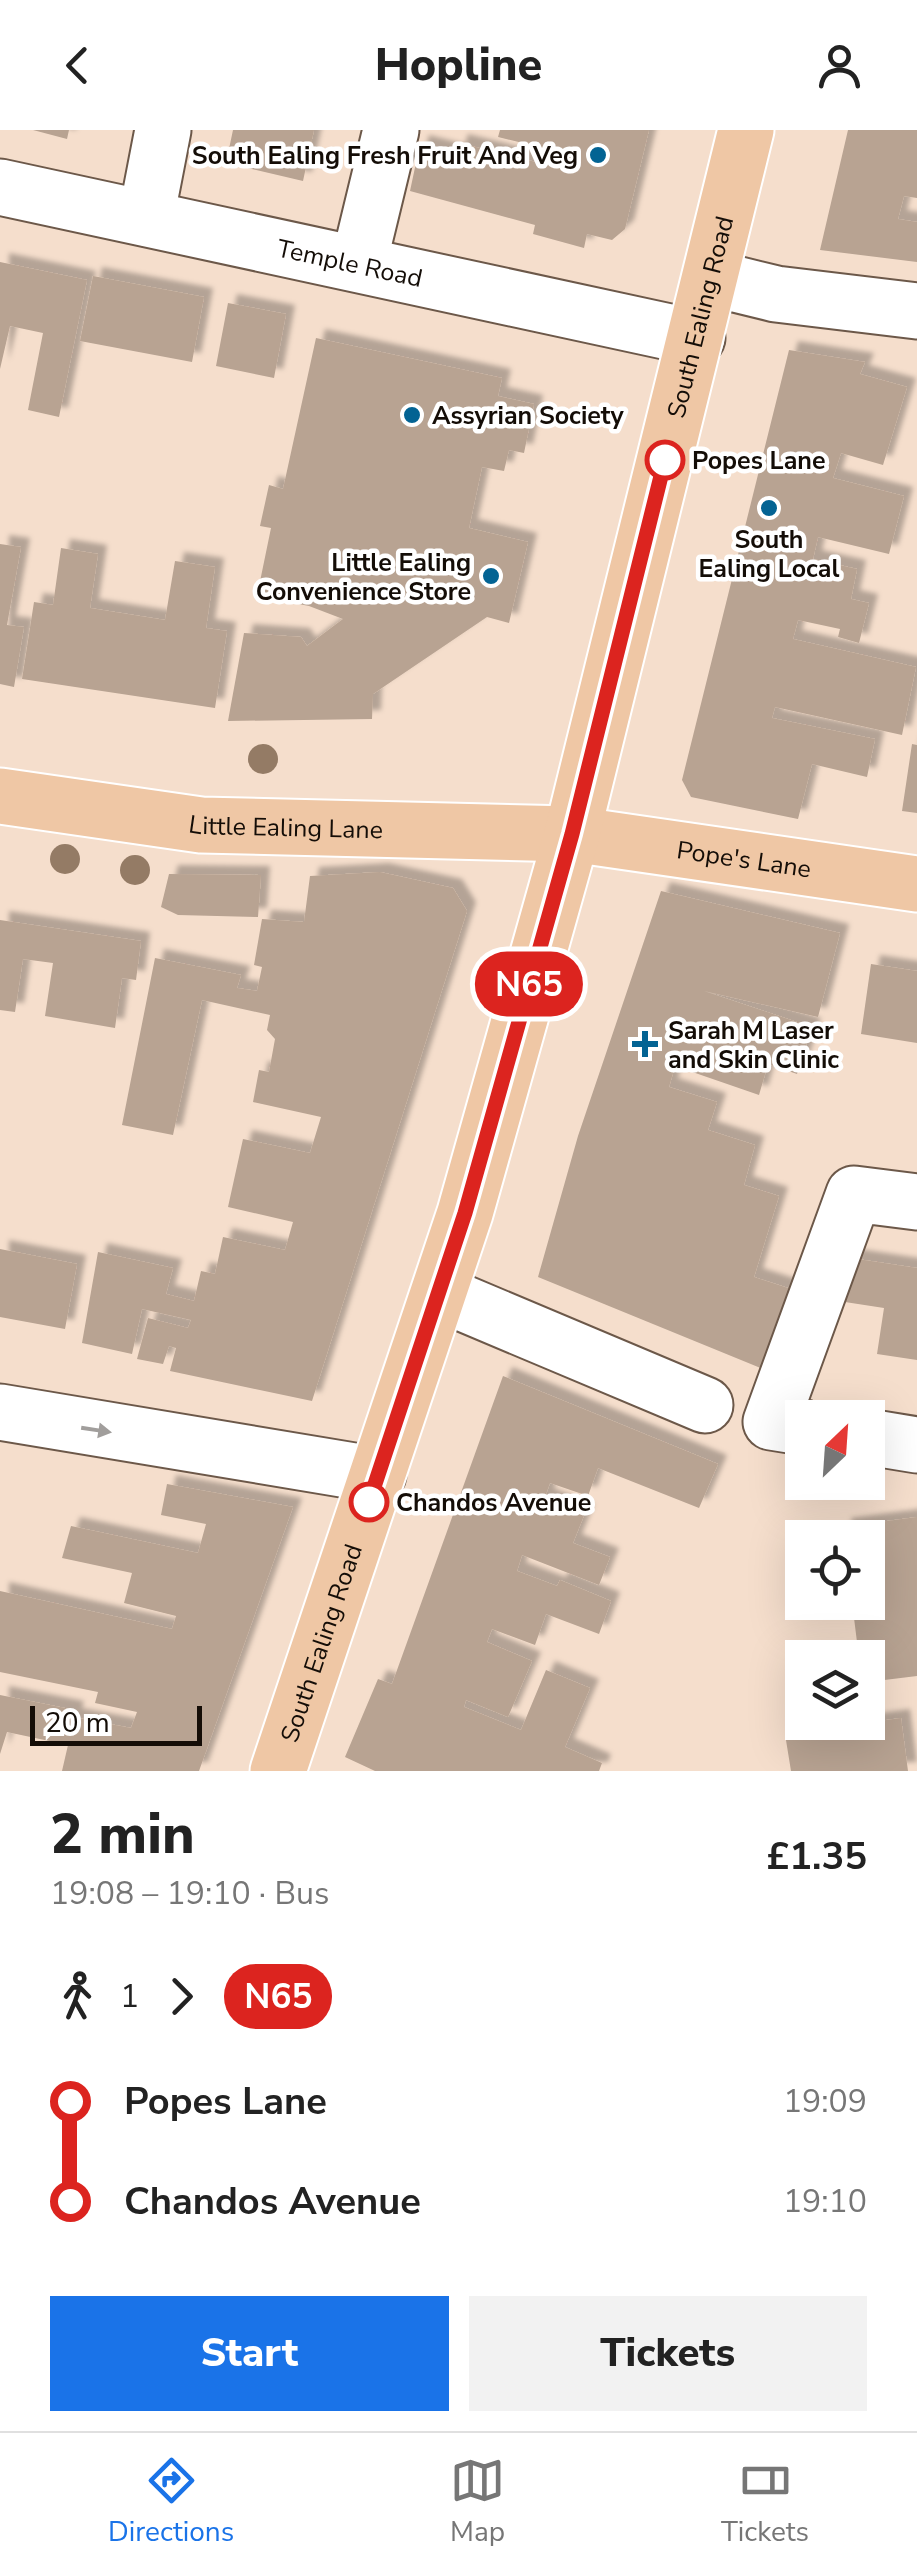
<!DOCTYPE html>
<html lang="en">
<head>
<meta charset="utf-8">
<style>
  :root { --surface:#fff; --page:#f2f2f2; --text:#222; --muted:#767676; --line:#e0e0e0; --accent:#1a73e8 }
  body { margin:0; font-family:"Nunito Sans",sans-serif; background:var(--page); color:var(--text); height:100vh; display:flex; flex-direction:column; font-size:38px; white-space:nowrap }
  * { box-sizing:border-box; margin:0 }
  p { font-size:32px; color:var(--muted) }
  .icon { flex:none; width:55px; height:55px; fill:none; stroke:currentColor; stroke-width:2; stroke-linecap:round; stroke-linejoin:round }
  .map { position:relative; height:1641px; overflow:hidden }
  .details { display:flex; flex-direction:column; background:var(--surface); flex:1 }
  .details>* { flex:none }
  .badge { padding:0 20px; border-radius:32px; font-size:35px; line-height:65px }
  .needle { width:65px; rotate:25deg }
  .fabs { position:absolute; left:785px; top:1270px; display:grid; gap:20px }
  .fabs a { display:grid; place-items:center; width:100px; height:100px; border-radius:0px; background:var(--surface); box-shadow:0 10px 40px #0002; font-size:50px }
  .scale { position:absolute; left:30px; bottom:25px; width:172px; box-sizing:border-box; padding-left:10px; border:5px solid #140d07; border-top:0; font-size:28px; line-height:35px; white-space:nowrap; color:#140d07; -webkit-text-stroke:8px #fff; paint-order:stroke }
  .map>.badge { position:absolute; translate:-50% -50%; box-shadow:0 0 0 5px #fff }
  .legs { display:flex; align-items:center; gap:15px; height:110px; padding:0 50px; font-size:32px }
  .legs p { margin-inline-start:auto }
  .headline { display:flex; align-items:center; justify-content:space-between; height:170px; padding:0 50px }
  h1 { font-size:55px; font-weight:800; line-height:75px }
  .cta { display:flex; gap:20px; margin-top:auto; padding:20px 50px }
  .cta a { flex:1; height:115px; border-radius:0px; background:var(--accent); color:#fff; font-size:40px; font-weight:800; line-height:115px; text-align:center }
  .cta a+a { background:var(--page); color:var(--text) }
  ul { padding:0 50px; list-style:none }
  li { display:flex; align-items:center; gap:35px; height:100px; font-size:38px }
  li i { display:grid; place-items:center; width:15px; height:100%; margin:0 12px; background:currentColor }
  li i::after { content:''; width:25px; height:25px; margin:-12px; border:8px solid; border-radius:50%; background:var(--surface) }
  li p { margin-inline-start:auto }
  li:first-child i { background:linear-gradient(#0000 50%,currentColor 0) }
  li:last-child i { background:linear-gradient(currentColor 50%,#0000 0) }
  header { display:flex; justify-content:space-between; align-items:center; height:130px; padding:0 50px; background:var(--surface); font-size:45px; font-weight:800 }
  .tabs { display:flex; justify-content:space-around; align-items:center; height:140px; border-top:2px solid var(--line); background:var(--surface); font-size:28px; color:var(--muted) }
  .tabs a { display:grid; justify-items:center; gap:5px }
  .tabs .selected { color:var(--accent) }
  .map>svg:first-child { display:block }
</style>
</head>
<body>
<header><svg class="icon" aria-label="back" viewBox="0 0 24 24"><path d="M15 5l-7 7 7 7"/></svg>Hopline<svg class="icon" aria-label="person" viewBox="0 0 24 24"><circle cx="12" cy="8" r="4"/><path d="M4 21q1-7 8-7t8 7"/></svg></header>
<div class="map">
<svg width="917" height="1641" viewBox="0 0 917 1641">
  <defs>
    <filter id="shadow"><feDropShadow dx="9" dy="-9" stdDeviation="2.5" flood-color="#0004"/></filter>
  </defs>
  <rect width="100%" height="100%" fill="#f5decc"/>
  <!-- building -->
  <path fill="#b8a392" filter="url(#shadow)" d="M 33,0 L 69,0 L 67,9 Z
    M 233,0 L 314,0 L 303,51 L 226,33 Z
    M 500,0 L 649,0 L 625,99 L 612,110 L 587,104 L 584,118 L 533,104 L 535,95 L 410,61 L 420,14 L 456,23 L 459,13 L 556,37 L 560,22 L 498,7 Z
    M 848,0 L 917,0 L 917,68 L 904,66 L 898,89 L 917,92 L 917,132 L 820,120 Z
    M 0,132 L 87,150 L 59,287 L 28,280 L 43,203 L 10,196 L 0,239 Z
    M 93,146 L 204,167 L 192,232 L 80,211 Z
    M 228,173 L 286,184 L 274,248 L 216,236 Z
    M 316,208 L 502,248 L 498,266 L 534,274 L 524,323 L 509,320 L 504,341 L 482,337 L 469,398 L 528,412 L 509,493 L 487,487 L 373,564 L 372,589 L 228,591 L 244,503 L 301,507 L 307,516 L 343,489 L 309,476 L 257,466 L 271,398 L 260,396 L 269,355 L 283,359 Z
    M 789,220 L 865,232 L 860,244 L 907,257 L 883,335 L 841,323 L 833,348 L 904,366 L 889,424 L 818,407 L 813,429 L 857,439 L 851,469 L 869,473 L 859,513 L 838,507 L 840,499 L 798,490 L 793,509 L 916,537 L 902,605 L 775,577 L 772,588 L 875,609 L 867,647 L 812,634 L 798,689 L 691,667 L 682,650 Z
    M 0,414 L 21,417 L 7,495 L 24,497 L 14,557 L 0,554 Z
    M 61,418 L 98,424 L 90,478 L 165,490 L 175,431 L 215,437 L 206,498 L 227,501 L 215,578 L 22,549 L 34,472 L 53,475 Z
    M 912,614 L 917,615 L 917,683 L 902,681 Z
    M 380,742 L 453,758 L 467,781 L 312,1271 L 170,1241 L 176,1218 L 169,1216 L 163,1234 L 137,1229 L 148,1188 L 188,1198 L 191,1190 L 142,1179 L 132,1224 L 82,1213 L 98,1122 L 173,1138 L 166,1164 L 194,1171 L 201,1141 L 215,1144 L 223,1107 L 285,1120 L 293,1092 L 228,1077 L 243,1009 L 310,1023 L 321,987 L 253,972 L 259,940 L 269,942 L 275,909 L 267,900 L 270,885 L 202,870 L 173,1005 L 122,995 L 155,828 L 241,845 L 237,858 L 257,861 L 262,837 L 254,835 L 262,789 L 304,792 L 310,746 Z
    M 169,744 L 261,745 L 258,787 L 178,785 L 161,777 Z
    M 661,761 L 840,803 L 818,887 L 704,861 L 812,897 L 797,944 L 768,934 L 759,965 L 675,936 L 669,957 L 717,972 L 708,1000 L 755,1015 L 744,1055 L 779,1066 L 754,1147 L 791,1159 L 763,1239 L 538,1147 L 578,1006 Z
    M 0,790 L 141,811 L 136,850 L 122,848 L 115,898 L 45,886 L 53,833 L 23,829 L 15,882 L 0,880 Z
    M 871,834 L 917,841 L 917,913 L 861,904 Z
    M 0,1119 L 77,1134 L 65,1199 L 0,1187 Z
    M 851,1128 L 917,1138 L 917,1230 L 877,1224 L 884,1178 L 845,1172 Z
    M 503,1246 L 718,1334 L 699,1378 L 598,1338 L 588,1366 L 550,1353 L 545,1367 L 585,1383 L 573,1413 L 610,1427 L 599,1455 L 522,1425 L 517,1441 L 557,1456 L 560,1450 L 611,1471 L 599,1504 L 546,1484 L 535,1515 L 492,1499 L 487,1512 L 532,1531 L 508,1587 L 466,1570 L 464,1577 L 521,1600 L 546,1540 L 590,1558 L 565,1617 L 602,1633 L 599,1641 L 375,1641 L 345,1627 L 378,1549 L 392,1554 Z
    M 167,1354 L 293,1377 L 199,1641 L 62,1641 L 68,1615 L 7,1602 L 0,1624 L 0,1565 L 75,1580 L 73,1587 L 131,1598 L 137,1582 L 95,1573 L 98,1562 L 0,1542 L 0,1461 L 172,1499 L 176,1486 L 124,1473 L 132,1443 L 62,1428 L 71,1396 L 198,1423 L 206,1394 L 161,1385 Z
    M 917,1387 L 917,1546 L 868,1552 L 868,1528 L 859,1528 L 852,1472 L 868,1472 L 868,1408 L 844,1408 L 842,1397 Z
    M 901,1588 L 908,1641 L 791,1641 L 785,1604 Z"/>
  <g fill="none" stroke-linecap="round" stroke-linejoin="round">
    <defs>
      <g id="minor">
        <path id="s1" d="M 0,57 L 697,208"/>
        <path d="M 146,88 L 163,0"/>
        <path d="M 359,132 L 391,0"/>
        <path d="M 711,148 L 776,164 L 917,181"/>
        <path d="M 439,1163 L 705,1275"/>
        <path d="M 0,1282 L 378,1345"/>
        <path d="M 802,1297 L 771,1292 L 854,1064 L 917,1072"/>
        <path d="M 868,1307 L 917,1315"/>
      </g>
      <g id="major">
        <path id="s2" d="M 0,666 L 201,695 L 572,704 L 917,754"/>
        <path id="s3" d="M 278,1641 L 465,1083 L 572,704 L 746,0"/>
      </g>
    </defs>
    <!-- minor casing -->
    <use href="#minor" stroke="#6c5849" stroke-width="59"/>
    <!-- major casing -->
    <use href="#major" stroke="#fff" stroke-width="59"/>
    <!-- minor -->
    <use href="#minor" stroke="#fff" stroke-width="55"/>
    <!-- major -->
    <use href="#major" stroke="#efc7a5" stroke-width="55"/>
  </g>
  <!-- trees -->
  <g fill="#947b65">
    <circle cx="263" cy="629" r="15"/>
    <circle cx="65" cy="729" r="15"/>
    <circle cx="135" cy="740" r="15"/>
  </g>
  <!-- one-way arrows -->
  <defs><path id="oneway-solid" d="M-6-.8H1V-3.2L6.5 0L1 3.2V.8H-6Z" transform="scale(2.5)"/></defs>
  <use fill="#a19e9c" href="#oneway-solid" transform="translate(96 1300) rotate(9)"/>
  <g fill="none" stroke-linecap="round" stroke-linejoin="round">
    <defs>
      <path id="line-1" d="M 369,1372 L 465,1083 L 572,704 L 665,330"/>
    </defs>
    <!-- line-1 casing -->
    <use href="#line-1" stroke="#fff" stroke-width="22"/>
    <!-- line-1 -->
    <use href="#line-1" stroke="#dc241f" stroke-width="15"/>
  </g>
  <!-- markers -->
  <g fill="#036393" stroke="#fff" stroke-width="4">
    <circle cx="598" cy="25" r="10"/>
    <circle cx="412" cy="285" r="10"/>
    <circle cx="769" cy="378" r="10"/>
    <circle cx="491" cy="446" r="10"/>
    <path d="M640 899h10v10h10v10h-10v10h-10v-10h-10v-10h10z"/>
  </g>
  <g fill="#fff" stroke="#dc241f" stroke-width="5">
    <circle cx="665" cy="330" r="18"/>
    <circle cx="369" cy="1372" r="18"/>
  </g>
  <g text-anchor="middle" stroke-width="9" stroke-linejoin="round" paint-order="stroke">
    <!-- poi labels -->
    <g font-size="25" font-weight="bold" fill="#140d07" stroke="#fff" text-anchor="end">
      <text x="578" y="34">South Ealing Fresh Fruit And Veg</text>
      <text x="432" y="294" text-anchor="start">Assyrian Society</text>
      <text x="769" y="418" text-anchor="middle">South<tspan x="769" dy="29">Ealing Local</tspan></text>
      <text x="471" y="441">Little Ealing<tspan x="471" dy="29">Convenience Store</tspan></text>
      <text x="668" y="909" text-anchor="start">Sarah M Laser<tspan x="668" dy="29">and Skin Clinic</tspan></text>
    </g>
    <!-- street labels -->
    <g font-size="25" fill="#140d07" stroke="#fff">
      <text dy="9" stroke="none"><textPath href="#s1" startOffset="358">Temple Road</textPath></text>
      <text dy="9" stroke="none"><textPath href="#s3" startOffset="1515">South Ealing Road</textPath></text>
      <text dy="9" stroke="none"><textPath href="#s2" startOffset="288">Little Ealing Lane</textPath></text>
      <text dy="9" stroke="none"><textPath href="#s2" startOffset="748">Pope's Lane</textPath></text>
      <text dy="9" stroke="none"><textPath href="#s3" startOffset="135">South Ealing Road</textPath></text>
    </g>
    <!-- stop labels -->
    <g font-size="25" font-weight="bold" fill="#140d07" stroke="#fff" text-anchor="start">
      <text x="692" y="339">Popes Lane</text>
      <text x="396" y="1381">Chandos Avenue</text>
    </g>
  </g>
</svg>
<div class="fabs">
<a><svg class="needle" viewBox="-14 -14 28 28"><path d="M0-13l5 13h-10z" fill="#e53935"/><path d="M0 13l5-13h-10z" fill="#767676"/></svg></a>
<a><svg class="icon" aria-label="locate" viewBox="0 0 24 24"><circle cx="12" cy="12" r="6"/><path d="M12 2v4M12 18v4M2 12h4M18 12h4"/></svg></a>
<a><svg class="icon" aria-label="layers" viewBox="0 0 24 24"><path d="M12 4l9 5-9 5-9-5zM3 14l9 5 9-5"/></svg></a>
</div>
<div class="scale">20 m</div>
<b class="badge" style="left:529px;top:854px;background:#dc241f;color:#fff">N65</b>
</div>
<section class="details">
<div class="headline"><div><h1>2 min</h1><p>19:08 – 19:10 · Bus</p></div><b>£1.35</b></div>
<div class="legs"><svg class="icon" aria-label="walk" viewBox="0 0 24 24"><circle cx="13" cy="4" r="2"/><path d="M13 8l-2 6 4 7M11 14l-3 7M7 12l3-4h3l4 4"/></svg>1<svg class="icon" aria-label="forward" viewBox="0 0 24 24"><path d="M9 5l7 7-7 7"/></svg><b class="badge" style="background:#dc241f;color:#fff">N65</b></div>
<ul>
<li><i style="color:#dc241f"></i><b>Popes Lane</b><p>19:09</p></li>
<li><i style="color:#dc241f"></i><b>Chandos Avenue</b><p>19:10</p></li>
</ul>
<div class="cta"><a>Start</a><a>Tickets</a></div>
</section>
<nav class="tabs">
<a class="selected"><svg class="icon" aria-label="directions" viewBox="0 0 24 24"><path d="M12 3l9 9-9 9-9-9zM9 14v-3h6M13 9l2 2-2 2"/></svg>Directions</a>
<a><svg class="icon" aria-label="map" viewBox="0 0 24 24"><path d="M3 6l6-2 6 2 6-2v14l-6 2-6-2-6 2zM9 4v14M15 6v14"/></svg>Map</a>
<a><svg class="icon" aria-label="tickets" viewBox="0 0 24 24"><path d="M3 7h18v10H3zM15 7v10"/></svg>Tickets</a>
</nav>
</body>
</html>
